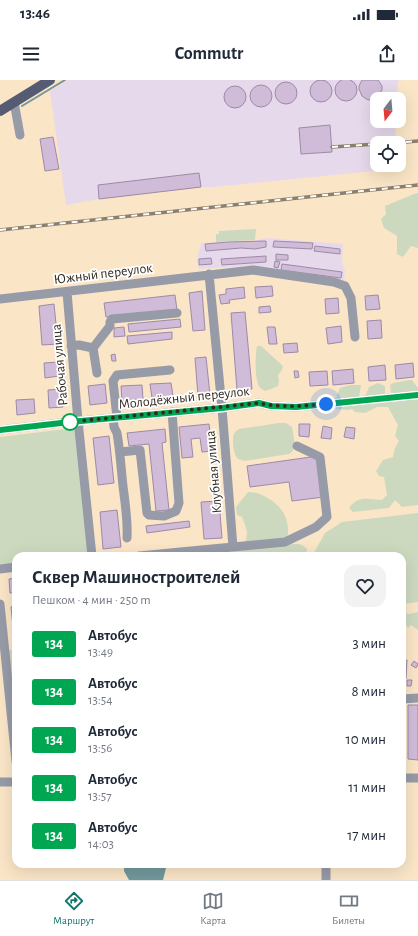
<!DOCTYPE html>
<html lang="ru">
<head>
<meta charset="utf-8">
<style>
  :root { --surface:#fff; --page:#f2f2f3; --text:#1f2937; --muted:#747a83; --line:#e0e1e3; --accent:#0f766e }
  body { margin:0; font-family:"Alegreya Sans",sans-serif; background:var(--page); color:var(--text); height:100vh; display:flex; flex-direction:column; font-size:15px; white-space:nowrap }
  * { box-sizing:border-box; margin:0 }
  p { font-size:13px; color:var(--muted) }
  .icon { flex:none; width:22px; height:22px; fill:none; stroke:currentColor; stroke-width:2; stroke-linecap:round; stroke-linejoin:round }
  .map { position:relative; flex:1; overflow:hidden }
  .details { position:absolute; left:12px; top:472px; width:394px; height:316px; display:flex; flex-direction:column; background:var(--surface); border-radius:12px; box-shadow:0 4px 16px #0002 }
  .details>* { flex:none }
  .badge { padding:0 8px; border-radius:3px; font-size:14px; line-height:26px }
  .needle { width:26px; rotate:196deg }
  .buttons { position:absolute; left:370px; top:12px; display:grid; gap:8px }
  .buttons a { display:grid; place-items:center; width:36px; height:36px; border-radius:8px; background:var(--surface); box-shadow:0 4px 16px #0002; font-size:20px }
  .you { position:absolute; width:20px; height:20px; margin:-10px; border:3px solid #fff; border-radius:50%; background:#1a73e8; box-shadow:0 0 0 6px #1a73e833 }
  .map>.badge { position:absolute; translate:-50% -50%; box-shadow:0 0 0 2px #fff }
  .round { display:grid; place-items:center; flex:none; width:42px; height:42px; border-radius:12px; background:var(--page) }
  .headline { display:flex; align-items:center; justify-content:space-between; height:68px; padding:0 20px }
  h1 { font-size:19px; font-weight:700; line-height:30px }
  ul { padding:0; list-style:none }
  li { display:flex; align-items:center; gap:12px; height:48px; padding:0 20px }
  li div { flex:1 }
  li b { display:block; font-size:15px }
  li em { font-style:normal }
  li .badge { min-width:44px; font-weight:700; text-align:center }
  .status { display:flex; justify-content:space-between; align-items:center; height:28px; padding:0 20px; background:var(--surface); direction:ltr }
  .status svg { height:11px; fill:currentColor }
  header { display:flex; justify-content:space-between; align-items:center; height:52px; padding:0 20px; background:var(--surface); font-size:18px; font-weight:700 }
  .menu { display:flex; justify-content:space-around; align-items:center; height:56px; border-top:1px solid var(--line); background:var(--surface); font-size:11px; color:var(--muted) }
  .menu a { display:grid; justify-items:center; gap:2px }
  .menu .selected { color:var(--accent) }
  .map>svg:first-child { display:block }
</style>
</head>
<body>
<div class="status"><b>13:46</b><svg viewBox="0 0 49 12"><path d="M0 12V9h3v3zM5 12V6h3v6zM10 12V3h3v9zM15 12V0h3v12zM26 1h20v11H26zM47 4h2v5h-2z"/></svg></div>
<header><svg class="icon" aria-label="menu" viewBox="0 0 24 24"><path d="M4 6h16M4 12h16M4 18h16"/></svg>Commutr<svg class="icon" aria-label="share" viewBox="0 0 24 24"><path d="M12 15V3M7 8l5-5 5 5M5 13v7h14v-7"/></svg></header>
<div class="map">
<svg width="418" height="800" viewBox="0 0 418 800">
  <rect width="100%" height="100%" fill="#fae5c7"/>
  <!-- industrial -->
  <path fill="#e7d9ec" d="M 68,0 L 402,0 L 398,1 L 397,19 L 377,19 L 377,41 L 396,41 L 395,63 L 377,63 L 377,85 L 394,85 L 394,89 L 214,107 L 201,107 L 99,119 L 66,125 L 50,11 Z
    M 267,158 L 343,164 L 342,182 L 345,191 L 344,200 L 253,186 L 199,189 L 197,180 L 201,163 L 254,161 Z"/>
  <!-- green -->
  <path fill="#cdd9bf" d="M 418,113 L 418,168 L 411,166 L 403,177 L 397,174 L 397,156 L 384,148 L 381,139 L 386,134 L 385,126 L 414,114 Z
    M 256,149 L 255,160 L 216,162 L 216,154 L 219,154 L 219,151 Z
    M 257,266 L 261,266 L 283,286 L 282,290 L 278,295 L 279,301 L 278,306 L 271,309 L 265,311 C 262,309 259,308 258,304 C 255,295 255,276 257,266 Z
    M 410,300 L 412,300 L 418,308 L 418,425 L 402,427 L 395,420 L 389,428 L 353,432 L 349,428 C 358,415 368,419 382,420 L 387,415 L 384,397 L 379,396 L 376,391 L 383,380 L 393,377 L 395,368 L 399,361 L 395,356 L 398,345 L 388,327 L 377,327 L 365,333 L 355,332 L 352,329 L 348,330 L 336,329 L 335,327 L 336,318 L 340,308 L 350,305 L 361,305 L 359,317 L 365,317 L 369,307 L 378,303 L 385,306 L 385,314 L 391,314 L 390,305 L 393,303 Z
    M 279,343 L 286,343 L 292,347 L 295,365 L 292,372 L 289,374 L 244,381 C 243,380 240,380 238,379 C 233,375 232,359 234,354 C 235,352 237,350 239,349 Z
    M 74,348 L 88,475 L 77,476 L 16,476 L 16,483 L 0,485 L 0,357 Z
    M 248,412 C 257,412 263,415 271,420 C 287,431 291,446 286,465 C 294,464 301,462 307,469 L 306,476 L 196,476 L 197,474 L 219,470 L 221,475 C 232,472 247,468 247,453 C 247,449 244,442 242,437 L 237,435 L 236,427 Z
    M 418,433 L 418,522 L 402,524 L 402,476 L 312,476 L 325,453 L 342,442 Z
    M 418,532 L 418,550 L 411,545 L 408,548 L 402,540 L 402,533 L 409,534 Z
    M 16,568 L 16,647 L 8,571 Z"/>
  <!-- water -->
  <path fill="#71999c" d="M 124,784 L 167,784 L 163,800 L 129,800 L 124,791 Z"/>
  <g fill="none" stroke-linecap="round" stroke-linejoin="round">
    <!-- stream -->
    <path stroke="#71999c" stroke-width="2" d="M 22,26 L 65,0"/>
  </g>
  <!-- building -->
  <path fill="#d0bcd9" stroke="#9d8aa6" d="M335 10a11 11 0 1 1 22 0a11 11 0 1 1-22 0Z
    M310 11a11 11 0 1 1 22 0a11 11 0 1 1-22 0Z
    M 362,0 L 378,0 L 382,6 L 382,10 L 378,17 L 375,19 L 368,20 L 362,16 L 359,9 L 359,6 Z
    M275 13a11 11 0 1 1 22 0a11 11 0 1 1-22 0Z
    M250 16a11 11 0 1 1 22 0a11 11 0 1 1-22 0Z
    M224 17a11 11 0 1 1 22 0a11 11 0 1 1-22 0Z
    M 330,45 L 332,72 L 301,74 L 299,48 Z
    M 53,57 L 59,89 L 45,91 L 40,59 Z
    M 199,93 L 201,107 L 99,119 L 98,105 Z
    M 266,161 L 266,167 L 255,169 L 241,168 L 206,171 L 205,164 L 228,162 Z
    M 274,161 L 313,163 L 312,169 L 273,167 Z
    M 315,166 L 340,169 L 340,174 L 314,171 Z
    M 276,174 L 288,175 L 288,180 L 276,180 Z
    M 266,176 L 266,182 L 222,185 L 221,179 Z
    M 211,178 L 212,184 L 199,185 L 199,179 Z
    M 275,181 L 280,182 L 278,188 L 274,187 Z
    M 282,184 L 342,192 L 341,198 L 281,190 Z
    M 272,206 L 273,216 L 256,218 L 255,207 Z
    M 244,207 L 245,218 L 229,220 L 230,223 L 221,224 L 219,215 L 226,214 L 226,209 Z
    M 202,211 L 205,250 L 193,251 L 189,213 Z
    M 175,215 L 177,230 L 106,237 L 104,223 Z
    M 378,215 L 380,229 L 366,230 L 365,216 Z
    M 338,218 L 339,233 L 326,234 L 325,219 Z
    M 54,224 L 58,264 L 42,265 L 39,226 Z
    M 270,226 L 271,232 L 259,233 L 259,227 Z
    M 245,232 L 252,309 L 237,310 L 231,233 Z
    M 180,239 L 181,247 L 129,252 L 128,244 Z
    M 381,240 L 382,258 L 368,259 L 367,241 Z
    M 341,246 L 342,262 L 328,264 L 326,248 Z
    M 124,247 L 125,256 L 114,257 L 114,248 Z
    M 267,247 L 275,247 L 277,264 L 269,264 Z
    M 172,252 L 172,259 L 128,264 L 127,256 Z
    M 297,263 L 298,272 L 284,273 L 283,264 Z
    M 115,274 L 116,281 L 112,281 L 111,275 Z
    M 206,277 L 210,315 L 198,316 L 195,278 Z
    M 58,282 L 59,296 L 45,298 L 44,283 Z
    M 413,283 L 414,297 L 396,299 L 395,285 Z
    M 385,285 L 386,300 L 369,301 L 368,287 Z
    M 353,289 L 354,303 L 333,305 L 332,291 Z
    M 294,291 L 298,291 L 299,297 L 295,298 Z
    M 327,291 L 328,305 L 310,306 L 309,292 Z
    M 171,303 L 173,316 L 152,318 L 150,304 Z
    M 105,304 L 107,323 L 90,325 L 88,306 Z
    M 142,305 L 143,319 L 122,321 L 121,306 Z
    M 62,309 L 63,327 L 49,328 L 48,310 Z
    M 34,319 L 35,333 L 17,335 L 16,320 Z
    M 209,344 L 212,371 L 202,372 L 200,358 L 191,359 L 193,377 L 182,378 L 179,347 Z
    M 299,344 L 310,344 L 309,357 L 299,356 Z
    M 323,346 L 332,348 L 331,359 L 321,358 Z
    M 346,347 L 355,348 L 354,359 L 344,357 Z
    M 165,349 L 166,362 L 162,363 L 169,430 L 156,431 L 149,364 L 129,366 L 127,353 Z
    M 109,356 L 114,403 L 98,405 L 93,358 Z
    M 318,376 L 324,417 L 292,421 L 289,402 L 250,407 L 247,386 Z
    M 219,421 L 222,458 L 204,459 L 201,422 Z
    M 117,430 L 121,467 L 103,469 L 100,432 Z
    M 189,441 L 190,447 L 147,453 L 146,446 Z
    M 16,498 L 16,512 L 10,513 L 9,499 Z
    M 16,526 L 16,566 L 15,566 L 11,527 Z
    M 402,580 L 407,580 L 406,599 L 402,599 Z
    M 414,581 L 418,584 L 416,588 L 411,585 Z
    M 407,600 L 412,600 L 411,606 L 407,606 Z
    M 408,625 L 418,625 L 418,680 L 408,679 Z"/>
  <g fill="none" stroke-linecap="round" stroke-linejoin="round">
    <!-- minor -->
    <path stroke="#979ba8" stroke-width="9" d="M 14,22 L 20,55
      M 209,194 L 222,328 L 233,467
      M 67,212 L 78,341 L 92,476
      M 0,219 L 253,190 L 334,202 L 345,206 L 351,218 L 355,257
      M 71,266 L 79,265 L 93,268 L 97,293
      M 93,268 L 110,246 L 110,242 L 112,239 L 177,233
      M 113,338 L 114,347 L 117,353 C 120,370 121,388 123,406 C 125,423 128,440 127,458
      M 117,338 L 113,301 L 117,295 L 170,290
      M 0,350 L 69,342 L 222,328 L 259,323 L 271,326 L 296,327 L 418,315
      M 120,372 L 140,370 L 147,433 L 149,435 L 164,436 L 176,431 L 179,423 L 172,332
      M 139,476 L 285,462 L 316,447 L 327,437 L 320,377 L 297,366
      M 0,489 L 16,487
      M 0,524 L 16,681
      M 402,619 L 418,618
      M 402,698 L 418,698
      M 0,702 L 16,702
      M 326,784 L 326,800"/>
    <!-- major -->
    <path stroke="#555b72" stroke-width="10" d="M 0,31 L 50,0"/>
    <defs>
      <path id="rail" d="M 394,63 L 418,61
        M 332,67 L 377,64
        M 0,150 L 418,105"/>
    </defs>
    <!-- rail casing -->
    <use href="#rail" stroke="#8c7f6b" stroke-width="3.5"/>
    <!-- rail -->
    <use href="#rail" stroke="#fff" stroke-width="2" stroke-dasharray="6" stroke-linecap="butt"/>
  </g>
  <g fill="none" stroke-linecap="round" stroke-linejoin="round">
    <defs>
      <path id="line" d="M 0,350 L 70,342 L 222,328 L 259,323 L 271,326 L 296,327 L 418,315"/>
    </defs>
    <!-- line casing -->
    <use href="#line" stroke="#fff" stroke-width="9"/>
    <!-- line -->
    <use href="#line" stroke="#00a651" stroke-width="6"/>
    <!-- walk -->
    <path stroke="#332b20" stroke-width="4" stroke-dasharray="0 7.2" d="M 70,342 L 259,323 C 282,328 303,326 326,324"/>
  </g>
  <!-- markers -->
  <circle fill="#fff" stroke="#00a651" stroke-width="2" cx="70" cy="342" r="8"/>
  <g text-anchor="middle" stroke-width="3.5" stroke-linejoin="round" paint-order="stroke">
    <!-- street labels -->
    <g font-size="14" fill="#332b20" stroke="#fff">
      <text transform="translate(103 193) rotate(-7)" y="5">Южный переулок</text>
      <text transform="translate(59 285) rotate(-95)" y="5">Рабочая улица</text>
      <text transform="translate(184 317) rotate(-6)" y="5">Молодёжный переулок</text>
      <text transform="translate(213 392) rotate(-95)" y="5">Клубная улица</text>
    </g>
  </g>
</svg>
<div class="buttons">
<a><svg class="needle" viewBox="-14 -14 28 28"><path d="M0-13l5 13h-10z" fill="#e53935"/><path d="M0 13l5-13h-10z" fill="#747a83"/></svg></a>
<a><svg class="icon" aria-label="locate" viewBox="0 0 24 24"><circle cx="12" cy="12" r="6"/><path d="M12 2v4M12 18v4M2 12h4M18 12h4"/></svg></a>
</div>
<div class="you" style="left:326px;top:324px"></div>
<section class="details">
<div class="headline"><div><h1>Сквер Машиностроителей</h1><p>Пешком · 4 мин · 250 m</p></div><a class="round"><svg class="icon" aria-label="heart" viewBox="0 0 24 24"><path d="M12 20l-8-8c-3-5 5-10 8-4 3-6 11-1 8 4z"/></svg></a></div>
<ul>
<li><span class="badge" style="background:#00a651;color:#fff">134</span><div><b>Автобус</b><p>13:49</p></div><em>3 мин</em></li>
<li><span class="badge" style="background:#00a651;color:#fff">134</span><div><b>Автобус</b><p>13:54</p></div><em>8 мин</em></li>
<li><span class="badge" style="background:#00a651;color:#fff">134</span><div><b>Автобус</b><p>13:56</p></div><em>10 мин</em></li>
<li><span class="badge" style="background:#00a651;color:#fff">134</span><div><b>Автобус</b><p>13:57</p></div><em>11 мин</em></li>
<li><span class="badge" style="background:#00a651;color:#fff">134</span><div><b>Автобус</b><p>14:03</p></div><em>17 мин</em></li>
</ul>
</section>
</div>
<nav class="menu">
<a class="selected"><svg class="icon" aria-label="directions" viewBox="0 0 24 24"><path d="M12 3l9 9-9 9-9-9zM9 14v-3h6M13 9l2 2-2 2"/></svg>Маршрут</a>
<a><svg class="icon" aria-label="map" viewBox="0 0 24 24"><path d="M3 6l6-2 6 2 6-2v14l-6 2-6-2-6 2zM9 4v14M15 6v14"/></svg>Карта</a>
<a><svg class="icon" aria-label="tickets" viewBox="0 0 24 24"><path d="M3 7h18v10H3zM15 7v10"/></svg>Билеты</a>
</nav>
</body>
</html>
